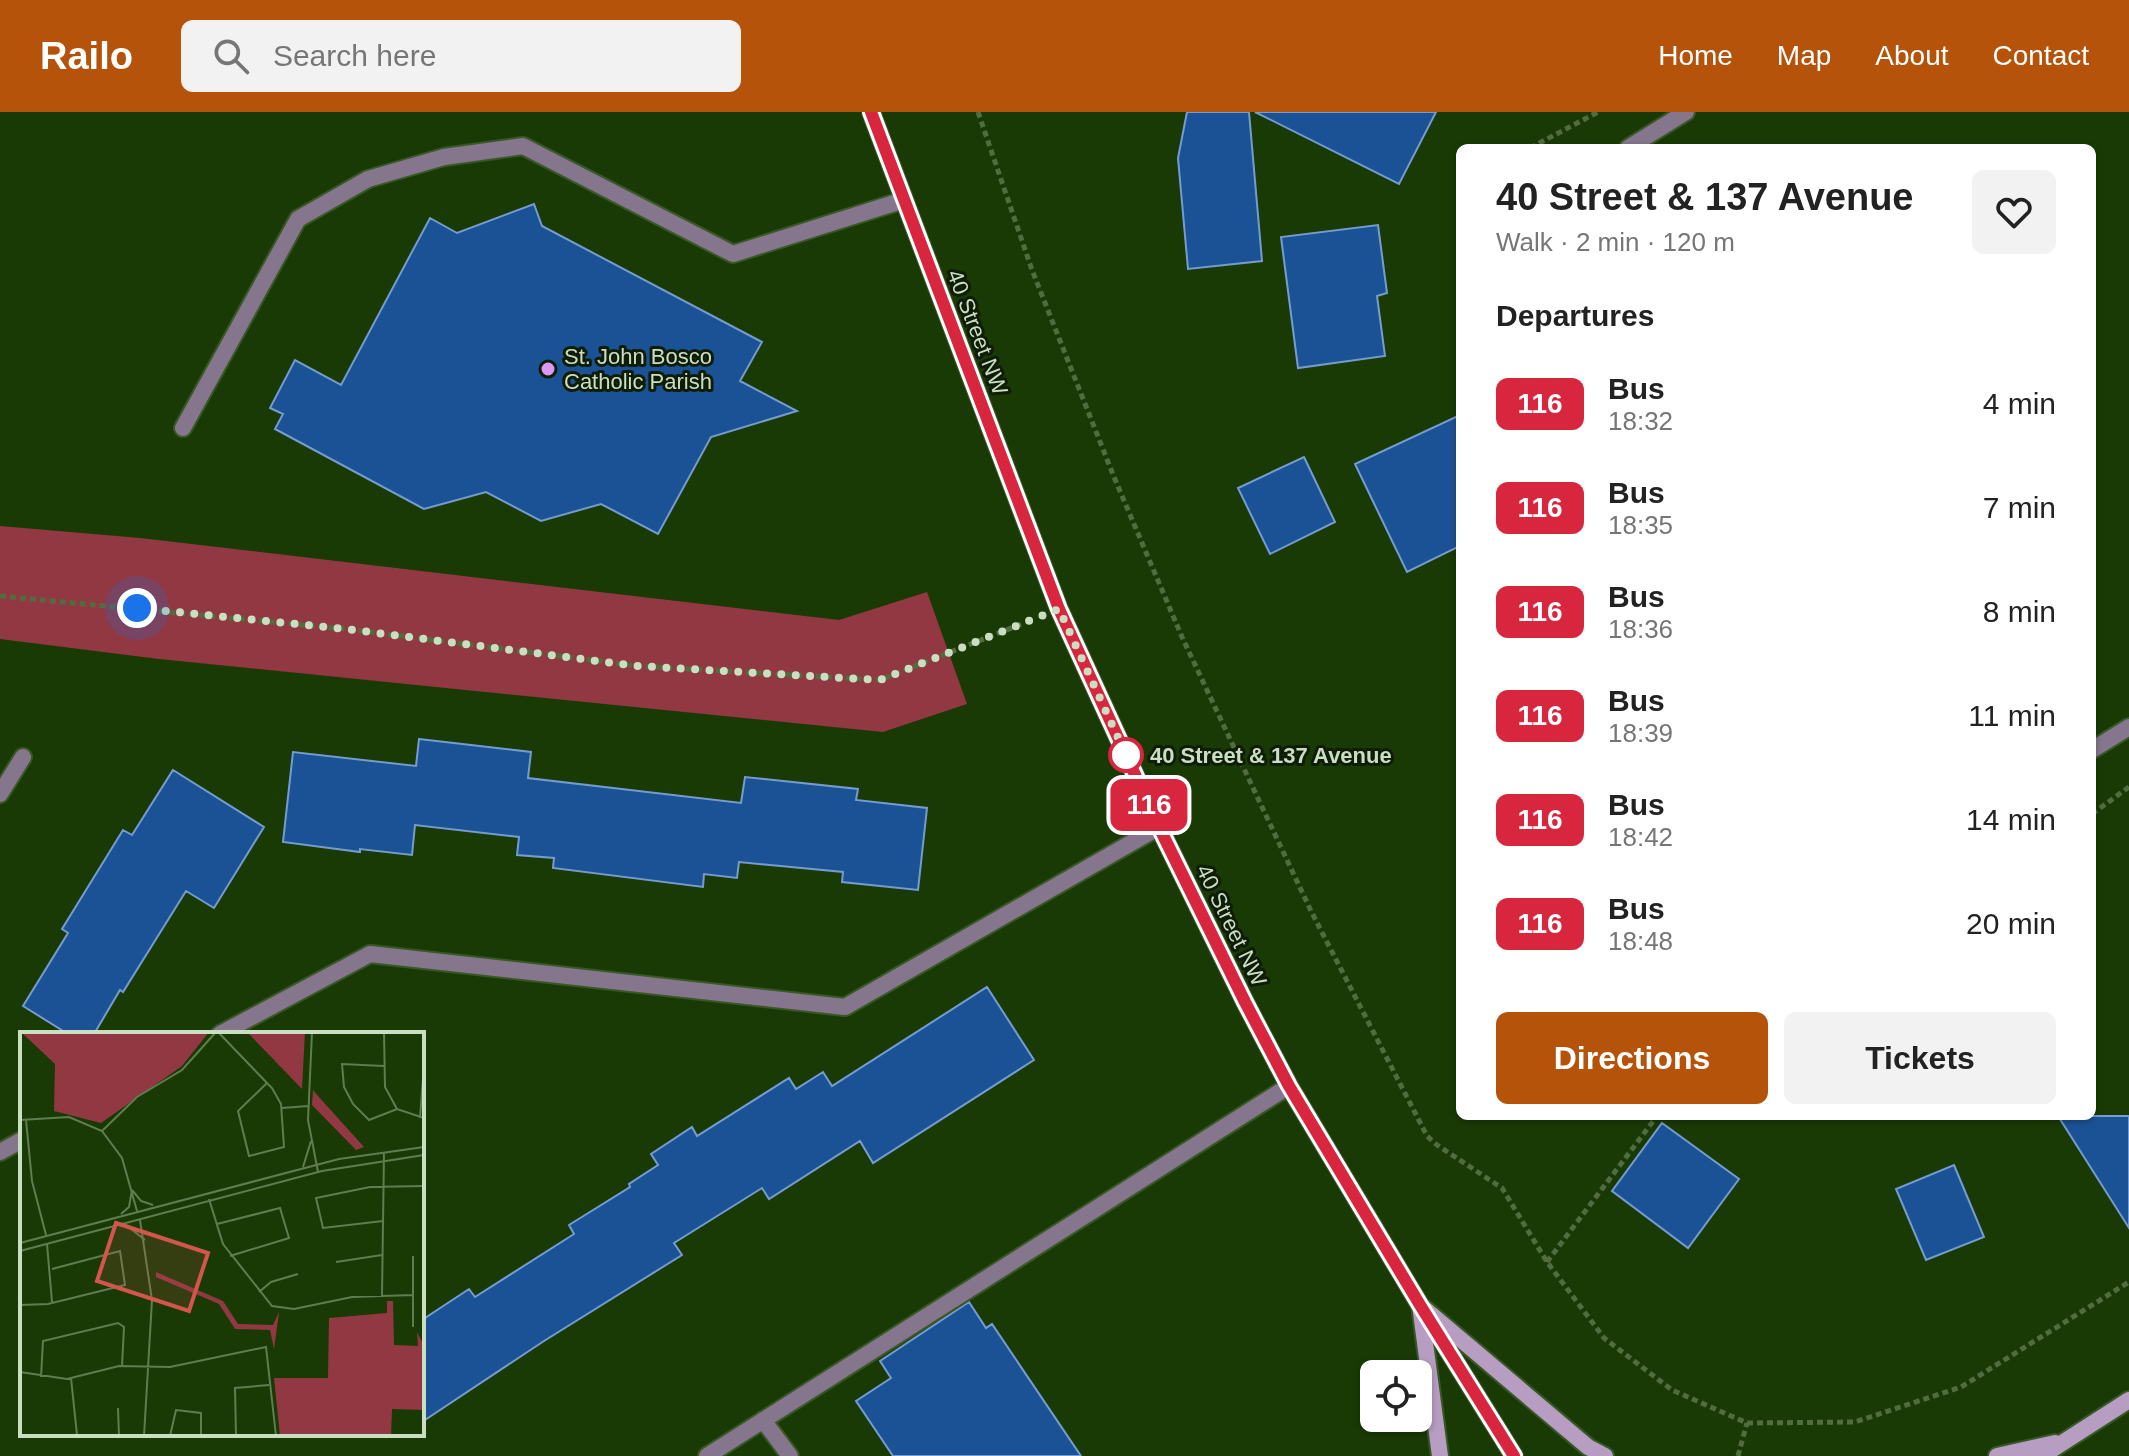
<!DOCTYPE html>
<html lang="en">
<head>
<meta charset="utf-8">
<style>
  :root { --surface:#fff; --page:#f2f2f2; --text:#222; --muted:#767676; --accent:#b45309 }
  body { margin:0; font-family:Helvetica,sans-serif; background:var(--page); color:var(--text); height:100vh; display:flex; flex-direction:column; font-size:30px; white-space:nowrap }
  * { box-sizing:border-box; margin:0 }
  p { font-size:26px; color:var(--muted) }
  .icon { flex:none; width:44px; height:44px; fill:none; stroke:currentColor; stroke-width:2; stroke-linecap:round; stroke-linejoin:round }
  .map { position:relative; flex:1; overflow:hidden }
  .drawer { position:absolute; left:1456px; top:32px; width:640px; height:976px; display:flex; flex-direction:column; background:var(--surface); border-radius:12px; box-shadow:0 2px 6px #0004 }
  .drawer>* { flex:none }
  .badge { padding:0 16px; border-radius:12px; font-size:28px; line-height:52px }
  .tools { position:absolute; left:1360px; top:1248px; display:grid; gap:16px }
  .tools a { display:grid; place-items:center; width:72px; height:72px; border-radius:12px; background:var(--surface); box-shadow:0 2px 6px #0004; font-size:40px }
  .you { position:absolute; width:40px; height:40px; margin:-20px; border:6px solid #fff; border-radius:50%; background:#1a73e8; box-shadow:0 0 0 12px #1a73e833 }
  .map>.badge { position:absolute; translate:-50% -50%; box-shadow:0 0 0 4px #fff }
  h2 { padding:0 40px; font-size:30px; line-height:72px }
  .round { display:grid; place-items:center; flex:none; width:84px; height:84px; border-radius:12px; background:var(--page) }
  .head { display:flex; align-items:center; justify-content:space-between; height:136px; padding:0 40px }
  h1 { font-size:38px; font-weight:700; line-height:60px }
  .cta { display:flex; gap:16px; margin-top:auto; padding:16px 40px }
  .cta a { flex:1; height:92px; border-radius:12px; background:var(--accent); color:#fff; font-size:32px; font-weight:700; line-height:92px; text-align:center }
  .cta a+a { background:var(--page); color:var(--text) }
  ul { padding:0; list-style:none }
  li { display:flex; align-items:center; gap:24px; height:104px; padding:0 40px }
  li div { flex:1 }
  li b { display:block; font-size:30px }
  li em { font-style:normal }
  li .badge { min-width:88px; font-weight:700; text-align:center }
  header { display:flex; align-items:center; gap:48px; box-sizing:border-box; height:112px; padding:0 40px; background:var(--accent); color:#fff }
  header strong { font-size:38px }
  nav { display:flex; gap:44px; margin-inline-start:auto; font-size:28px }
  .search { width:560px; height:72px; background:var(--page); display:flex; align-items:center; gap:20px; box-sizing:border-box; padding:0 28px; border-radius:12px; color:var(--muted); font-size:30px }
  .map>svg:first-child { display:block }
</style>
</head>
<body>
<header>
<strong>Railo</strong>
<div class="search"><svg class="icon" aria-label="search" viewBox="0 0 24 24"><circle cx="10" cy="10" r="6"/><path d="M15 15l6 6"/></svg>Search here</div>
<nav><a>Home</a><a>Map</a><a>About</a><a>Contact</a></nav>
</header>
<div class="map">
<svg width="2129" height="1344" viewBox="0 0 2129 1344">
  <rect width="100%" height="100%" fill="#1a3a05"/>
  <!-- green -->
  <path fill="#923843" d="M 0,414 L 140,426 L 839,508 L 927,480 L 967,592 L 883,620 L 159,547 L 0,527 Z"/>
  <!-- building -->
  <path fill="#1b5295" stroke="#769ccf" stroke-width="2" d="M 1187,0 L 1249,0 L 1262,149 L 1188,157 L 1178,46 Z
    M 1255,0 L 1436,0 L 1399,72 Z
    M 534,92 L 542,114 L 762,230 L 740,269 L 797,299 L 711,325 L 658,422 L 601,392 L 541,409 L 486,380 L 424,397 L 275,317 L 283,302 L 270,296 L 295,248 L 341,273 L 430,106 L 457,121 Z
    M 1378,113 L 1387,181 L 1377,184 L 1385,244 L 1298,256 L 1281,125 Z
    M 1460,303 L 1460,434 L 1407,460 L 1355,352 Z
    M 1304,345 L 1335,410 L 1270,442 L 1238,376 Z
    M 419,627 L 531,640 L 528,666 L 741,691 L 745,665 L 858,677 L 856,688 L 927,696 L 918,778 L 842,770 L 843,760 L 739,750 L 737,766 L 704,762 L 703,775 L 553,756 L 554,746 L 517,743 L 519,725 L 415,713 L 412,743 L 360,737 L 360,740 L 283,730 L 293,640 L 416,654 Z
    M 173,658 L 264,715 L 214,796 L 186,779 L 123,880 L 120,878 L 94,922 L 68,922 L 23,894 L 68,821 L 62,817 L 123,718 L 132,723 Z
    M 987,875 L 1034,948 L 873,1051 L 860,1029 L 769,1087 L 762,1076 L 674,1131 L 682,1143 L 544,1229 L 422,1310 L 422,1208 L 469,1177 L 475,1185 L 574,1122 L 569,1113 L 630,1075 L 629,1072 L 658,1053 L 651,1042 L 692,1015 L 697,1024 L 789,966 L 796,977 L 823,960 L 832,974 Z
    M 2058,1004 L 2129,1004 L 2129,1116 Z
    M 1662,1011 L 1739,1067 L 1688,1136 L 1612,1079 Z
    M 1954,1053 L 1984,1125 L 1926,1148 L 1896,1077 Z
    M 969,1190 L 986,1216 L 992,1212 L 1081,1344 L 893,1344 L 856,1289 L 891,1266 L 880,1249 Z"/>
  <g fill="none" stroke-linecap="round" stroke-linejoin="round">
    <defs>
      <path id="service" d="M 183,316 L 298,107 L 368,67 L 444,45 L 523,34 L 733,142 L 904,88
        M 0,682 L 23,645
        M 220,922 L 370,842 L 845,895 L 1159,715
        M 0,1040 L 22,1028
        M 763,1308 L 790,1344
        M 707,1344 L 1289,974"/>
      <path id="minor" d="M 1628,36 L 1686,0
        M 2092,638 L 2129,615"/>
      <path id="tertiary" d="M 871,0 L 1059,497 L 1159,715 L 1245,890 L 1289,974 L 1420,1193 L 1514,1344"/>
      <path id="secondary" d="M 1420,1193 L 1588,1335 L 1605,1344
        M 1420,1193 L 1440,1344
        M 1997,1344 L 2055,1331
        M 2042,1344 L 2129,1288"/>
    </defs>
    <!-- service casing -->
    <use href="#service" stroke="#3a5827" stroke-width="20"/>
    <!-- minor casing -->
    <use href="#minor" stroke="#3a5827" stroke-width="20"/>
    <!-- tertiary casing -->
    <use href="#tertiary" stroke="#3a5827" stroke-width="20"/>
    <!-- secondary casing -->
    <use href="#secondary" stroke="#3a5827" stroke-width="20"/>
    <!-- path -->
    <path stroke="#516d40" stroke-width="5" stroke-dasharray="6 4" stroke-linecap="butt" d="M 978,0 L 1032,158 L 1114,365 L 1182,525 L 1311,799 L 1427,1024 L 1437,1033 L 1502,1076 L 1547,1150 L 1604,1226 L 1672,1278 L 1747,1311 L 1855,1310 L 1961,1275 L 2129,1170
      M 1530,36 L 1598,0
      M 0,484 L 346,517 L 637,554 L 880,568 L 1024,511
      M 2092,702 L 2129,675
      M 1547,1150 L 1657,1004
      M 1738,1344 L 1747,1311"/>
    <!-- service -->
    <use href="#service" stroke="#86768d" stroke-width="16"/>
    <!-- minor -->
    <use href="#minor" stroke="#86768d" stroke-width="16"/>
    <!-- tertiary -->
    <use href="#tertiary" stroke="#86768d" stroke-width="16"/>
    <!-- secondary -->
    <use href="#secondary" stroke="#b79dc2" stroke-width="16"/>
  </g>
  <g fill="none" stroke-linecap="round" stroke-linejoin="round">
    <defs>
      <path id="line" d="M 871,0 L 1059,497 L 1159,715 L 1245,890 L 1289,974 L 1420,1193 L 1514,1344"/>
    </defs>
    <!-- line casing -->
    <use href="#line" stroke="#fff" stroke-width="18"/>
    <!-- line -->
    <use href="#line" stroke="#d7263d" stroke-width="12"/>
    <!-- walk -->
    <path stroke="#cadec2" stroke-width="8" stroke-dasharray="0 14.4" d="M 137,496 L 346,517 L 637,554 L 880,568 L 1059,497 L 1126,643"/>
  </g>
  <!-- markers -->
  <circle fill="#db99f5" stroke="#0f1d08" stroke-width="3" cx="548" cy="257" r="8"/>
  <circle fill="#fff" stroke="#d7263d" stroke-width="4" cx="1126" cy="643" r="16"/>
  <g text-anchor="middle" stroke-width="6" stroke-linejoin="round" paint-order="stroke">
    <!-- street labels -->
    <g font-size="22" fill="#cadec2" stroke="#0f1d08">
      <text transform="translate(978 220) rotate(69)" y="8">40 Street NW</text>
      <text transform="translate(1232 813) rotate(64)" y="8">40 Street NW</text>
    </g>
    <!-- poi labels -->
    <g font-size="22" fill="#cadec2" stroke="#0f1d08" text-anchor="start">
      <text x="564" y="252">St. John Bosco<tspan x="564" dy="25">Catholic Parish</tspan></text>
    </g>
    <!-- stop labels -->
    <g font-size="22" font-weight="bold" fill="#cadec2" stroke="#0f1d08" text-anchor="start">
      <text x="1150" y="651">40 Street &amp; 137 Avenue</text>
    </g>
  </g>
  <!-- overview -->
  <g transform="translate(20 920)">
    <rect width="404" height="404" fill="#1a3a05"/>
    <path d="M 1,0 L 189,0 L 162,34 L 81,91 L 34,79 L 35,32 ZM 227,0 L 285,0 L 282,57 ZM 293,58 L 298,64 L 344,115 L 336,118 L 292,73 ZM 136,240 L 203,269 L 218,292 L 253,293 L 259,280 L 254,317 L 250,298 L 215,297 L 199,272 L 136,245 ZM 367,269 L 373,269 L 374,313 L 398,314 L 397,300 L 404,314 L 404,378 L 372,377 L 371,404 L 260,404 L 254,346 L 308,346 L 309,286 L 367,281 Z" fill="#923843"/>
    <path fill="none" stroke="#607c51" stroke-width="2" d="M 198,0 L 247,51 L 252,56 L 261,72 L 264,115 L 229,124 L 218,79 L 247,51M 292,0 L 288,88 L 298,140M 364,0 L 365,55 L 377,77M 364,34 L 322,32 L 324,55 L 333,72 L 349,88 L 377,77 L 404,86M 262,76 L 288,74M 400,86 L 403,46M 0,88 L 49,85 L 82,99 L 102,126 L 117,179M 6,88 L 12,149 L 26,203M 82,99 L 117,65 L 162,38 L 196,0M 283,135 L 291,109M 112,158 L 121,169 L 133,173M 189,167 L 203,212 L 252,274 L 274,277 L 332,265 L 393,263M 101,182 L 109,175 L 112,158M 120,188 L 132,268 L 124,404M 363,189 L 303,196 L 296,166 L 350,155 L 404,154M 197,192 L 260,176 L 269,206 L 210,224M 106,193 L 125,208M 0,211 L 319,127 L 404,115M 27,212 L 32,270M 0,219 L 302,139 L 404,123M 316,230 L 362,223M 239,260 L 251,250 L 278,242M 362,264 L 364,120M 0,273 L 28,272 L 105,253 L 100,219 L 32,237M 393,295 L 393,224M 0,340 L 47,347 L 99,334 L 150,335 L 246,315 L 256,404M 21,345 L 23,309 L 98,291 L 104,295 L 102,334M 51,346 L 57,403M 98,376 L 99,404M 19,403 L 99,403M 150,404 L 156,378 L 181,381 L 181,404M 216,404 L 215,356 L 249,353"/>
    <path fill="#d3564e" fill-opacity="0.15" stroke="#d3564e" stroke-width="4" d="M 96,191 L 188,221 L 169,279 L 77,249 Z"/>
    <rect width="404" height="404" fill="none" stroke="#cadec2" stroke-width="4"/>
  </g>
</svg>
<div class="tools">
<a><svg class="icon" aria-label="locate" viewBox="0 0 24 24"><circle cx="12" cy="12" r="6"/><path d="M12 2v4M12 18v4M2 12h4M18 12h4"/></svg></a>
</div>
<div class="you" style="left:137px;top:496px"></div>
<b class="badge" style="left:1149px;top:693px;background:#d7263d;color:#fff">116</b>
<section class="drawer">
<div class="head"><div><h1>40 Street &amp; 137 Avenue</h1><p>Walk · 2 min · 120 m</p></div><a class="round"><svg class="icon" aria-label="heart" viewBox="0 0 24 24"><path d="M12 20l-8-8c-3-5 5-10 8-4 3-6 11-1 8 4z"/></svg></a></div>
<h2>Departures</h2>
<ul>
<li><span class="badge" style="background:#d7263d;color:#fff">116</span><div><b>Bus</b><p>18:32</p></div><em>4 min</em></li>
<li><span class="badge" style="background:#d7263d;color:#fff">116</span><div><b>Bus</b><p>18:35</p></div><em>7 min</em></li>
<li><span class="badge" style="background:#d7263d;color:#fff">116</span><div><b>Bus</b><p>18:36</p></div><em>8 min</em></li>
<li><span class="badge" style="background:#d7263d;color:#fff">116</span><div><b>Bus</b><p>18:39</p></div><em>11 min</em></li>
<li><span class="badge" style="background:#d7263d;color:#fff">116</span><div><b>Bus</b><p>18:42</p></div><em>14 min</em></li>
<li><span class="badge" style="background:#d7263d;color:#fff">116</span><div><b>Bus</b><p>18:48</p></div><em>20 min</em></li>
</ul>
<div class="cta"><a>Directions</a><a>Tickets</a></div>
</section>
</div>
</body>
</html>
